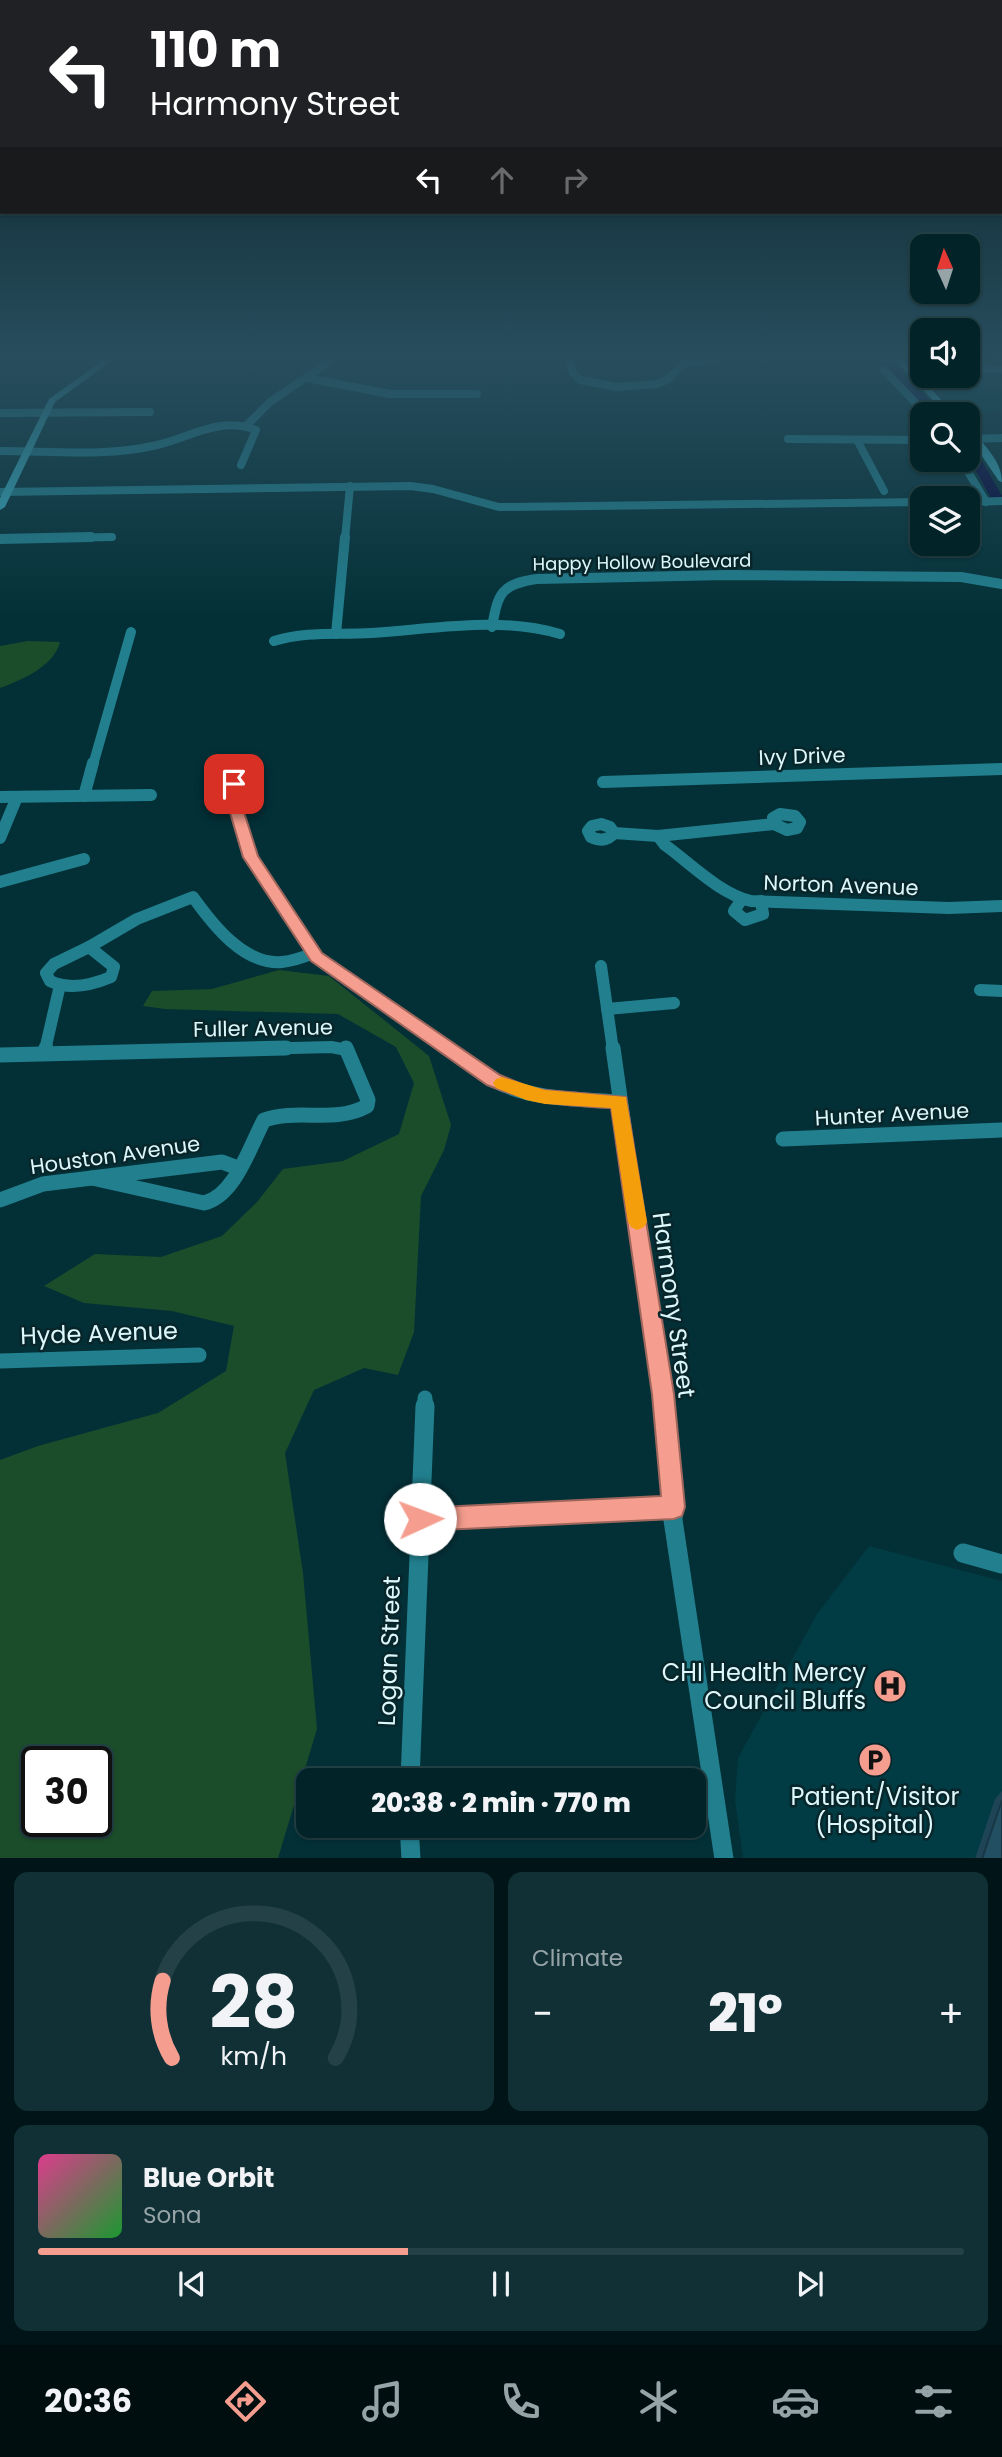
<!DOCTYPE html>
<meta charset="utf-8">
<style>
:root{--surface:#022429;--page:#103035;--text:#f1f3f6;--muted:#96a4a8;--line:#234146;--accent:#f59d8e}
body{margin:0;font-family:Poppins,sans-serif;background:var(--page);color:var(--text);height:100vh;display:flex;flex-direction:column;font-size:26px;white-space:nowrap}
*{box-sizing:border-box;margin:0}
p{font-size:23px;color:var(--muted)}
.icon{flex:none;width:38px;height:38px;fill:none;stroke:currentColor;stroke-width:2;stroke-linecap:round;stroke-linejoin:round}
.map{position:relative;height:1858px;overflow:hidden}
.details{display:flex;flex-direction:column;gap:14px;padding:14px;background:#011417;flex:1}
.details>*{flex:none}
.banner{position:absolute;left:0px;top:0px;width:1003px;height:214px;box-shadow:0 2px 5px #0004,0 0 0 2px var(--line);background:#202124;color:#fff;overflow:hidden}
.needle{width:46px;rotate:357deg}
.controls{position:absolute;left:910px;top:234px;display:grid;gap:14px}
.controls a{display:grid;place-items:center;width:70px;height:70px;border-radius:14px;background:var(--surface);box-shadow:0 2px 5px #0004,0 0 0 2px var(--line);font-size:35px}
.speed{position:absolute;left:21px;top:1746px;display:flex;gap:14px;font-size:35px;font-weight:700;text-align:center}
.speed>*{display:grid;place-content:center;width:91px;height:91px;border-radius:50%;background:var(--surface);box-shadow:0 2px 5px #0004,0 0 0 2px var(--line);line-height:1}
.speed .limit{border:4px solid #111;border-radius:10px;background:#fff;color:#111}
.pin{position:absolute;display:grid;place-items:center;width:60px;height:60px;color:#fff;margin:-30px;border-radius:14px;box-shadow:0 4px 10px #0006}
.me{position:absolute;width:77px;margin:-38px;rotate:88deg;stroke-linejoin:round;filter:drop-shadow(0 0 5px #0008)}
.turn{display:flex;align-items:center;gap:24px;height:147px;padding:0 35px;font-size:32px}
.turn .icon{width:91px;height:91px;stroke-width:2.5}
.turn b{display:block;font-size:49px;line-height:60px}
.lanes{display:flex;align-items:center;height:66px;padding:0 35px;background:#0003;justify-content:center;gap:35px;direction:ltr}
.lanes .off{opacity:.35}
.big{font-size:52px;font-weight:800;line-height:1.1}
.details .widget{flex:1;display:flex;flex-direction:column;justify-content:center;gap:10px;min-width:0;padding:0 24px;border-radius:14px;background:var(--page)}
.details .dial{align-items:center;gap:0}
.dial svg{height:182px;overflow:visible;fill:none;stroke:var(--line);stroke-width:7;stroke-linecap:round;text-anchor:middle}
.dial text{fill:var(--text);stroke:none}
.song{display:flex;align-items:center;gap:21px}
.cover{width:84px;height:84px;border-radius:10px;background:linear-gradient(135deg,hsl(330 70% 55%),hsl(130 70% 35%))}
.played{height:7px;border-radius:4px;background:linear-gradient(90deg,var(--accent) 40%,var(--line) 40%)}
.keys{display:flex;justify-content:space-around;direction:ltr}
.heat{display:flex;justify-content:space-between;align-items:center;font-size:38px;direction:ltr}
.details .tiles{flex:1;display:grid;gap:14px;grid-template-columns:1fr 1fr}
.widget:last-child{grid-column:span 2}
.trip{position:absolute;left:296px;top:1768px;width:410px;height:70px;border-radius:14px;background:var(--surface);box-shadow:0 2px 5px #0004,0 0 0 2px var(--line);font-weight:800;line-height:70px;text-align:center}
.dock{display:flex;height:112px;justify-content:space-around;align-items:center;background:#010e10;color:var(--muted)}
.dock .icon{width:49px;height:49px}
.dock .current{color:var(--accent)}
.dock b{font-size:32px;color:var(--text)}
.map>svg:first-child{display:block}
.built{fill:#013b43}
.green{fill:#1c4d2a;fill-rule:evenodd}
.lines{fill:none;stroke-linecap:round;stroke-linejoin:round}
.river{fill:#06043f;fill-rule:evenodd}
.street-far4{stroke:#217f8e;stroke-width:8}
.street-far3{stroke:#217f8e;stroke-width:10}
.street-far2{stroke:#217f8e;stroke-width:12}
.street-far1{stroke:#217f8e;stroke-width:15}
.street{stroke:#217f8e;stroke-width:19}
.secondary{fill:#36abbe;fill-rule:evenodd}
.wall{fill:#1e4455}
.building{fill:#234f63;stroke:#183745;stroke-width:2}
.route{fill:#f59d8e;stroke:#9f665c;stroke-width:2}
.slow{fill:#f59e0b}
.labels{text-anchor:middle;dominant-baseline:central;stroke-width:5;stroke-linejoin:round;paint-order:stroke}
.far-street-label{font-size:18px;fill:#ddf8fd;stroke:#08252a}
.street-label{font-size:21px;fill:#ddf8fd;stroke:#08252a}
.near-street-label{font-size:24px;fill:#ddf8fd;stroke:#08252a}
.near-poi-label{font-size:24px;fill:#ddf8fd;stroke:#08252a;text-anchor:end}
</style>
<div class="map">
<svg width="1002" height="1859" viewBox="0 0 1002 1859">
<rect width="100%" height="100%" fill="#033037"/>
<g class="built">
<polygon points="992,369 1002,381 1002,411 958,413 916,371 922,371 922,376 968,376 968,370"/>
<polygon points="869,1546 1002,1581 1002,1858 743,1858 735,1800 738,1758 817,1614"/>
</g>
<g class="green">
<path d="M28,641L60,642C54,666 22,680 0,688V646Z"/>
<path d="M279,970L329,976L429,1056L451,1125L444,1150L421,1196L414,1332L398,1375L364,1368L314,1390L285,1453L303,1573L317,1729L278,1858H0V1460L38,1446L158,1413L226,1371L234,1326L172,1311L84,1303L44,1286L95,1254L161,1257L222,1236L257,1202L283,1169L343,1161L399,1134L414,1083L396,1047L338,1014L165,1009L143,1006L152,991L212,989ZM96,1762V1822H37V1762Z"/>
</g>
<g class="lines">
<g class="river">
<polygon points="878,359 889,359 944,415 931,415"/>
<polygon points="968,443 974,447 1002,496 1001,501 997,502 991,498 968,457"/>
</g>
<g class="street-far4">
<polyline points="569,359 573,373 580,380 617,387 657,384 668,379 684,363 717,359"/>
<polyline points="904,364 922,362"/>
<polyline points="968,368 1002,369"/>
<polyline points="884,370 927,415"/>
<polyline points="307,378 390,394 477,394"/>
<polyline points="0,413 150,412"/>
<polyline points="246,426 270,402 333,359"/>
<polyline points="788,439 922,440"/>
<polyline points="968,439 1002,438"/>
<polyline points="857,440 884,491"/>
<path d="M0,451C52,451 107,457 157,445C191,437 220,416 256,430L241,465"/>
<polyline points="961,460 986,502"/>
<polyline points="0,492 410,486 433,489 499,507 922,502"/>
<polyline points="968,502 1002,501"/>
<polyline points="0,539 112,537"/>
<polyline points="345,539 350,486"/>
</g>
<g class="street-far3">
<polyline points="0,539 91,537"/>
<path d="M492,627C498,593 501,584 537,579L727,575L961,577L1002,584"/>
<polyline points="336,634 345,537"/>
<path d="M274,641C306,631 338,635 371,633C434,629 498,616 560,634"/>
<polyline points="93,765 131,632"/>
</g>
<g class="street-far2">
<polyline points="236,766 234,801 246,848 317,957 450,1050"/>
<polyline points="603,782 1002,769"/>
<polyline points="84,796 93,763"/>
<polyline points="0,797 151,795"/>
<polygon points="780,814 795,816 800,822 797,828 787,830 774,824 773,818"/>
<path d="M601,824L610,827L614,833C608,841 600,841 591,837L588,831L592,826Z"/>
<polyline points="614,833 658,836 774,824"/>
<path d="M658,836L665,845C690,863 720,894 751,901L949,908L1002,906"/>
<polyline points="0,838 17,797"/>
<polyline points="0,882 84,859"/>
<polyline points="742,899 734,911 745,920 763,914 761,901"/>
<path d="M89,947L114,967L111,977C92,985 69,990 50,981L46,973L54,964Z"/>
<path d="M89,947L137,919L193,897C213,925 244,965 282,962C293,961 304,957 314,953"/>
<polyline points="601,966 613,1050"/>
<polyline points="980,990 1002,991"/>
<polyline points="607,1009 674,1003"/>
<polyline points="45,1050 60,985"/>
<polyline points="214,1050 331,1047 347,1050"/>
</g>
<g class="street-far1">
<path d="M447,1048C462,1058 476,1070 492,1079C528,1100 578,1099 619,1102"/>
<polyline points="613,1048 664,1408"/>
<polyline points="45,1052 46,1048"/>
<polyline points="0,1055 286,1048"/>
<polyline points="783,1139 1002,1130"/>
<path d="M92,1178L204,1203C235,1196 250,1146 264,1120C298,1108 335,1124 367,1106L368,1100L346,1048"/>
<polyline points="0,1200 43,1184 222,1162 238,1168"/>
<polyline points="0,1361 199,1355"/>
<polyline points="425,1408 425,1398"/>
</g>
<g class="street">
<polyline points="664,1406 674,1500 673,1520 724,1859"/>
<polyline points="420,1519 674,1507"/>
<polyline points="963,1553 1002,1564"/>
<polyline points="410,1780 425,1406"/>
<polyline points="409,1825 411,1859"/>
</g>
<g class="secondary">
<polygon points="105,359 114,359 55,402 5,507 0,510 0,498 49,399"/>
<polygon points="894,359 902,359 956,415 947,415"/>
<path d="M968,429H971C984,445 1002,461 1002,482L999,481C992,470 968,438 968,429Z"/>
</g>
</g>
<polygon class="wall" points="1002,1791 1002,1859 975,1859 995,1799"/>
<polygon class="building" points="1002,1800 1002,1859 982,1859"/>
<linearGradient id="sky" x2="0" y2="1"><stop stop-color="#021a1e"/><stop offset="0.58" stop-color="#284e5e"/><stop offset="1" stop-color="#284e5e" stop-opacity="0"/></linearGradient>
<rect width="1002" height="619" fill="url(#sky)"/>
<path class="route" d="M234,780L241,784L243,809L258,856L322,953L500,1075L529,1087L545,1090L626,1097L674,1394L685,1507L682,1516L674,1519L420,1531L412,1528L409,1519L412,1511L420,1508L661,1496L652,1394L611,1108C561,1105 534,1104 487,1085L311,961L243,857L229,809L227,784Z"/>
<polygon class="slow" points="502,1077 545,1090 626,1097 647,1222 644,1227 637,1230 631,1227 628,1222 611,1108 545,1104 526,1100 496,1088 493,1083 496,1079"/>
<defs>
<symbol id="hospital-disc" viewBox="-11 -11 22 22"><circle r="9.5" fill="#f59d8e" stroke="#08252a"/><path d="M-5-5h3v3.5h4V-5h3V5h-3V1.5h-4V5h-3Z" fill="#111"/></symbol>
<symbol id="parking-disc" viewBox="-11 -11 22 22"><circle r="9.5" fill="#f59d8e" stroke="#08252a"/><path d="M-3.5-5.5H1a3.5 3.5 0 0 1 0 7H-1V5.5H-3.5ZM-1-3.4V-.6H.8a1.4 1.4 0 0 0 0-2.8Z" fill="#111"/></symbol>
</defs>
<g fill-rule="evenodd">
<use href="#hospital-disc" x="871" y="1667" width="38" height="38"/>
<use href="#parking-disc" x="856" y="1741" width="38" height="38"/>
</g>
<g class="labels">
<g class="far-street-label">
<text transform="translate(642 562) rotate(-1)">Happy Hollow Boulevard</text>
</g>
<g class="street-label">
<text transform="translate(802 756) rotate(-2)">Ivy Drive</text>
<text transform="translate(841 885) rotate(2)">Norton Avenue</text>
<text transform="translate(263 1028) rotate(-1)">Fuller Avenue</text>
<text transform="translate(892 1114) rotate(-3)">Hunter Avenue</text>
<text transform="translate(115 1155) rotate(-8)">Houston Avenue</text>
</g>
<g class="near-street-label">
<text transform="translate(674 1305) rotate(82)">Harmony Street</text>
<text transform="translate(99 1333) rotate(-2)">Hyde Avenue</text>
<text transform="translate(389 1651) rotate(-88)">Logan Street</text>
</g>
<g class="near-poi-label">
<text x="866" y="1672">CHI Health Mercy<tspan x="866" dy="28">Council Bluffs</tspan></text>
<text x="875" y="1796" text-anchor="middle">Patient/Visitor<tspan x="875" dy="28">(Hospital)</tspan></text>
</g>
</g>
</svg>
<div class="controls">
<a><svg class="needle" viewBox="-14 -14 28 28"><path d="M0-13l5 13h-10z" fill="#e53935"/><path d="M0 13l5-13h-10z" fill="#96a4a8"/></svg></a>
<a><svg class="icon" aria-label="sound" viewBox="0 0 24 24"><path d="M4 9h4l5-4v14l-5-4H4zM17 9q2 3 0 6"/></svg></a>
<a><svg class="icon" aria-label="search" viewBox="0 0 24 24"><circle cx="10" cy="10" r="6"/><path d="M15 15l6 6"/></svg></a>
<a><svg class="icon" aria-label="layers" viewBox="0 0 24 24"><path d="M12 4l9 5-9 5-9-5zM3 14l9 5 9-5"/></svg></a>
</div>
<div class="speed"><div class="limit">30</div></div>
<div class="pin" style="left:234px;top:784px;background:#d93025"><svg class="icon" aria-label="arrive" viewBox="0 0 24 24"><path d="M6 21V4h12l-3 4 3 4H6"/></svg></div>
<svg class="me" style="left:420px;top:1519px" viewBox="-20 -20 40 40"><circle r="19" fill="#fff"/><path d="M0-13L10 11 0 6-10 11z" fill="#f59d8e"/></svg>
<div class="trip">20:38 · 2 min · 770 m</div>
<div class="banner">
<div class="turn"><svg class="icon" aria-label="left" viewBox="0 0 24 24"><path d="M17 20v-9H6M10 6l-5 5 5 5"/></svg><div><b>110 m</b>Harmony Street</div></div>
<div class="lanes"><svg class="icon" aria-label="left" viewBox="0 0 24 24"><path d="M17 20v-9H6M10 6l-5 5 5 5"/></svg><svg class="icon off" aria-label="ahead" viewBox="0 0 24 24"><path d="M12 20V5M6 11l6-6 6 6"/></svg><svg class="icon off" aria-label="right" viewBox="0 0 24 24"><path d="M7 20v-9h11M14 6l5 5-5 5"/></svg></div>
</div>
</div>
<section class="details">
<div class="tiles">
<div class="widget dial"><svg viewBox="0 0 100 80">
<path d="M14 69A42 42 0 1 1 86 69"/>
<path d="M14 69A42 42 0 0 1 10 35" stroke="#f59d8e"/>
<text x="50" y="56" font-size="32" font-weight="700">28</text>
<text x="50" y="72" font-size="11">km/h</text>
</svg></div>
<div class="widget"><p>Climate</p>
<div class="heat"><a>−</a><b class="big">21°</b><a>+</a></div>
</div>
<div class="widget">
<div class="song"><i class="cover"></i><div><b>Blue Orbit</b><p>Sona</p></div></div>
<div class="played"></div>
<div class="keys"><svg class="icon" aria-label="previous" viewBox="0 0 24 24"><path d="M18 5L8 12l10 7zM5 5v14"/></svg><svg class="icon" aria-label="pause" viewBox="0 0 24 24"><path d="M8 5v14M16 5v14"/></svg><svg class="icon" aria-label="next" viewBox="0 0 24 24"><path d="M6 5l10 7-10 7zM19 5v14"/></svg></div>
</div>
</div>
</section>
<nav class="dock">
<b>20:36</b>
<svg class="icon current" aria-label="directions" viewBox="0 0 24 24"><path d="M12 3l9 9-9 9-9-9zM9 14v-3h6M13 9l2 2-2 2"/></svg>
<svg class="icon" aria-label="music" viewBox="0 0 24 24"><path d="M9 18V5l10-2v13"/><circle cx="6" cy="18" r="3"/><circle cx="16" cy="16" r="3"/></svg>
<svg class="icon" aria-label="phone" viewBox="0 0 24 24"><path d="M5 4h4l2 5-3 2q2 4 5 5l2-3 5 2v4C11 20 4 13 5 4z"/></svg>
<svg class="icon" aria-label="climate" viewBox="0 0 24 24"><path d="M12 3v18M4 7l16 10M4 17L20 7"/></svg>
<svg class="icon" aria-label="car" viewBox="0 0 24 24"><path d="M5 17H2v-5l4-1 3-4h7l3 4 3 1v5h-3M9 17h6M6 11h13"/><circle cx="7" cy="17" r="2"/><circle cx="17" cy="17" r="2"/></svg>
<svg class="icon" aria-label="filters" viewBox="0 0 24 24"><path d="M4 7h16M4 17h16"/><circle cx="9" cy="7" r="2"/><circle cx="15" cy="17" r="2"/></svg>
</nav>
